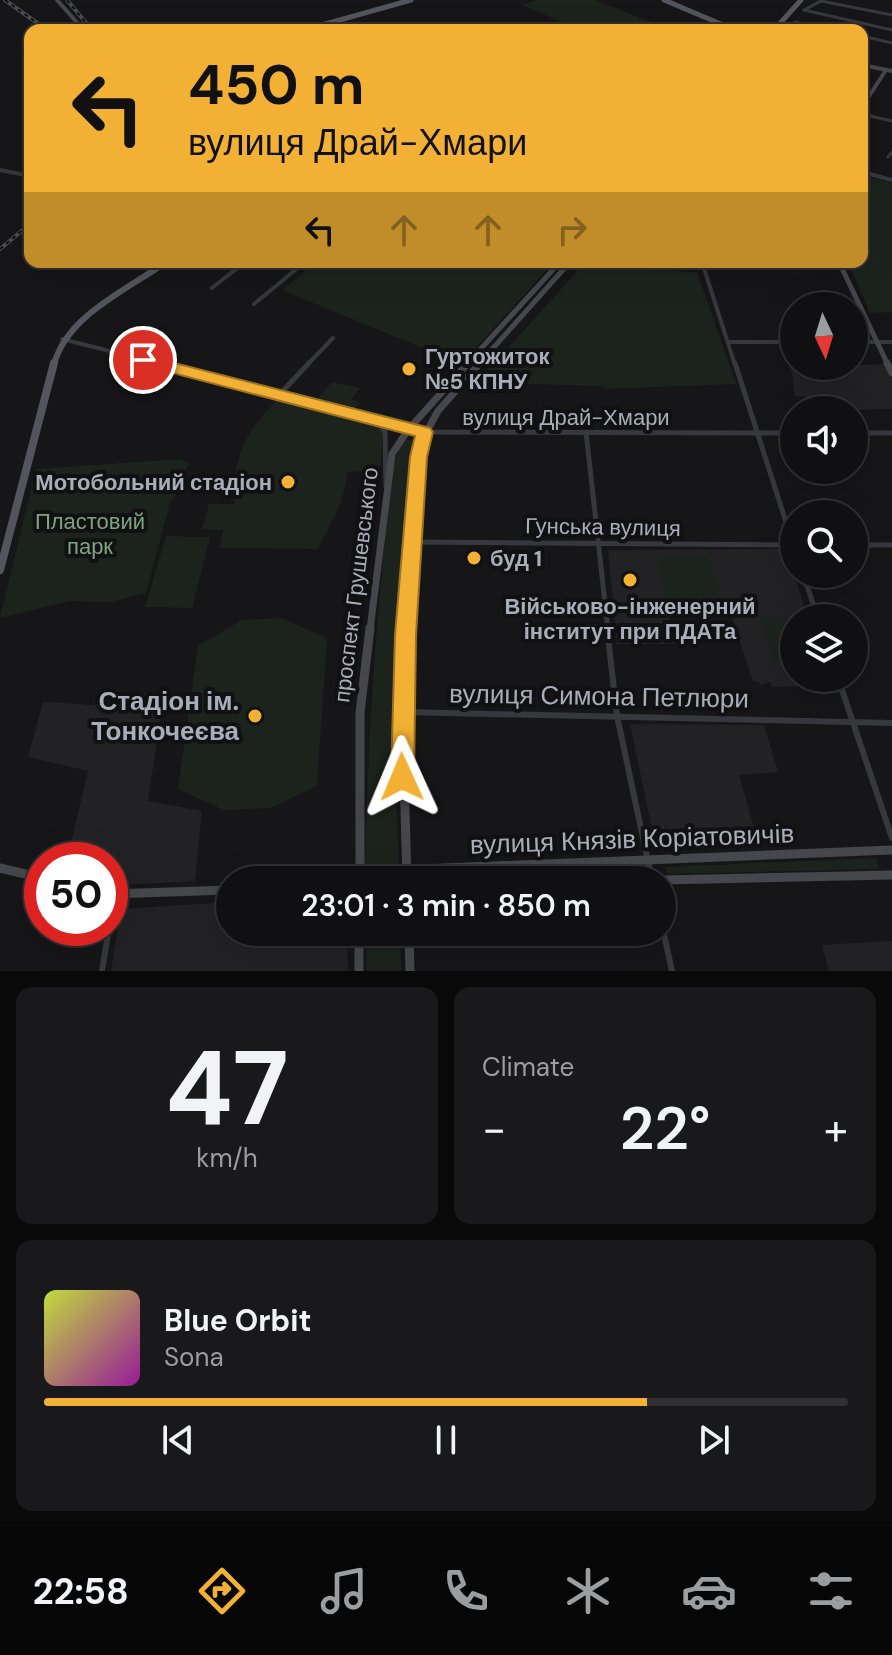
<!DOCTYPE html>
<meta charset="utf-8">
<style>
:root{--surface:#101012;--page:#19191b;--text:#f1f3f6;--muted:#9c9d9f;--line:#303032;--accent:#f2b134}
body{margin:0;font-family:"DM Sans",sans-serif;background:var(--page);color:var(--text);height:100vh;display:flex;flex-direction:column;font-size:30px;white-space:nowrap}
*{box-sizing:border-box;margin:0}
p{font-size:26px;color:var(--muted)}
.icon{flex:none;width:44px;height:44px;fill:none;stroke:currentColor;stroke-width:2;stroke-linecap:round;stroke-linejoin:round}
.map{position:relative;height:971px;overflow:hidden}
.sheet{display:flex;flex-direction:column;gap:16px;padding:16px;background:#09090a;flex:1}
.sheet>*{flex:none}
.hud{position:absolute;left:24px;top:24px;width:844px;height:244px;border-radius:16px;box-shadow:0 8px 32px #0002,0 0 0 2px var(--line);background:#f2b134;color:#111;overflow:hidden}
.needle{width:52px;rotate:176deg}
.tools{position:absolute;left:780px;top:292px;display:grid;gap:16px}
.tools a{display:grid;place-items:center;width:88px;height:88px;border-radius:50%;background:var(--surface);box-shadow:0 8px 32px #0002,0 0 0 2px var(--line);font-size:40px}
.speed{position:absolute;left:24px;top:842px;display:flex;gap:16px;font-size:40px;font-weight:700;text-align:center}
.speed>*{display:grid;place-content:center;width:104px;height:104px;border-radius:50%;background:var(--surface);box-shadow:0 8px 32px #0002,0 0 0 2px var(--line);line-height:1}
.speed .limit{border:12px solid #d22;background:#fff;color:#111}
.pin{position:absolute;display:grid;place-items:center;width:68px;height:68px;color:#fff;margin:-34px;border:4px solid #fff;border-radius:50%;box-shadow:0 2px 8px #0007}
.me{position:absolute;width:88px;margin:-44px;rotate:359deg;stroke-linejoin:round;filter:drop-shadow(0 0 6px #0008)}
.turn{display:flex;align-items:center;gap:28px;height:168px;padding:0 32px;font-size:36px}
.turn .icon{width:104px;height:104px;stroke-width:2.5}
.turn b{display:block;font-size:56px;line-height:68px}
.lanes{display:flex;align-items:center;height:76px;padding:0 32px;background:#0003;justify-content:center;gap:40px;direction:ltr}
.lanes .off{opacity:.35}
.big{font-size:60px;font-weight:600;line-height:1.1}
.sheet .widget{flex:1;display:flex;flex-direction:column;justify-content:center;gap:12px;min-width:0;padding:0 28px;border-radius:16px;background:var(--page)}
.sheet .dial{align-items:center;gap:0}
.dial b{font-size:104px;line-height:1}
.song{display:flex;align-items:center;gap:24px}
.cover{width:96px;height:96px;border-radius:12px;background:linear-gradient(135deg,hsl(70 70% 55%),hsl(300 70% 35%))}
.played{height:8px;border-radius:4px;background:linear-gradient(90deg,var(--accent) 75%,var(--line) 75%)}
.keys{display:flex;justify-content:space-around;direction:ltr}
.heat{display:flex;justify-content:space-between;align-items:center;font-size:44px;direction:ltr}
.sheet .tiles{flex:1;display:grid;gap:16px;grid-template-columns:1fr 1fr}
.widget:last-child{grid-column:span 2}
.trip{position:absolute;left:216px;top:866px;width:460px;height:80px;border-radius:40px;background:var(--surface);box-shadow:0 8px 32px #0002,0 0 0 2px var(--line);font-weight:600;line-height:80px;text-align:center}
.dock{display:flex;height:128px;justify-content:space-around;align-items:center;background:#060607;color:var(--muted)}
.dock .icon{width:56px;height:56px}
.dock .on{color:var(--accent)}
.dock b{font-size:36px;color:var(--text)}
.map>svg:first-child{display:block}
.built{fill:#222225}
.green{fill:#1c231d}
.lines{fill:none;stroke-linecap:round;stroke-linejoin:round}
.street-far3{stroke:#37383d;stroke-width:3}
.street-far2{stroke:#37383d;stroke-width:4}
.street-far1{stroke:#37383d;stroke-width:5}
.street{stroke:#37383d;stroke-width:6}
.secondary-far3{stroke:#45474d;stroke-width:4}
.secondary-far2{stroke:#45474d;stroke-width:5}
.secondary-far1{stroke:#45474d;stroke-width:7}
.secondary{stroke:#45474d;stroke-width:9}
.primary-far2{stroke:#53555c;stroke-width:5}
.primary-far1{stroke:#53555c;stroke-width:6}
.primary{stroke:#53555c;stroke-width:8}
.rail-casing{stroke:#4a4c52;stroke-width:4}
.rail{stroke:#111113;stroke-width:2;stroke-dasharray:4;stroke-linecap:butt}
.route{fill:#f2b134;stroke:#9d7322;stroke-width:2}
.poi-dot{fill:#f2b134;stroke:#111113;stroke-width:3}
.labels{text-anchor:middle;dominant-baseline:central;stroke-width:8;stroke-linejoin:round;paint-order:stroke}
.poi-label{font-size:22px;font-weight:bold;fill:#a8adb8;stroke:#111113;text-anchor:start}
.street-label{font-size:22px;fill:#a8adb8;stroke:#111113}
.park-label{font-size:22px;fill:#7fa381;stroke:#111113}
.near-street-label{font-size:26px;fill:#a8adb8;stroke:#111113}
.near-poi-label{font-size:26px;font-weight:bold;fill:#a8adb8;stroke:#111113;text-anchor:end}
</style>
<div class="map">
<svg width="892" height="971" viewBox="0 0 892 971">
<rect width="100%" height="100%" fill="#161618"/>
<g class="built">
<polygon points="885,364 892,378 892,409 843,410 831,399 795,396 791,368"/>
<polygon points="786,549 808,618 794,618 794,678 827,678 830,685 772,687 770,682 760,686 759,682 753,681 732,618 727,618 722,602 667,603 675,644 617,644 608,550"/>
<polygon points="115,693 164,693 148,801 202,811 195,881 120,885 110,882 110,860 67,860 88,771 28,757 43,702 111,706"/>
<polygon points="630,724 764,725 778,772 739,775 758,842 656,848"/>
<polygon points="230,902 230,932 347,932 348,971 111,971 121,909"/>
<polygon points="892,941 892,971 829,971 822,945"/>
</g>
<g class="green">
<polygon points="537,0 595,0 672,30 581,30 522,5"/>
<polygon points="862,176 892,183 892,312 870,313 848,262 862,262"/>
<polygon points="316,262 554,262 461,364 282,290"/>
<polygon points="589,267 697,272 736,384 605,389 604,386 502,383 482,377 580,268"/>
<polygon points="332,382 361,388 351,399 360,403 354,409 318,398"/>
<path d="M279,398L378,425L383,432L380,470L348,472L341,503L318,549L219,548L223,530L202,529L209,504H235C233,455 245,432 279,398Z"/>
<path d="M405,440H413L392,708L399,866L383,877L372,875L365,867C367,764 373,662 383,559C386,522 383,471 405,440Z"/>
<polygon points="181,459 188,464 178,492 170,502 146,593 110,602 70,601 0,618 36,469"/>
<polygon points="166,536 210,537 192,608 145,607"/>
<polygon points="657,555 708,555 723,602 666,603"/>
<polygon points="804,617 794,618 794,661 773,661 760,618"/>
<polygon points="281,618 327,638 317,786 270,808 224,810 178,789 198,646 242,620"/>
<polygon points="876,858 879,869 667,874 665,867"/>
<polygon points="636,867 637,875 431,880 431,875"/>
<polygon points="366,932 400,932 401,971 366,971"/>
</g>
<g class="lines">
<g class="street-far3">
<polyline points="804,10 821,1 892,15"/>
<polyline points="804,10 892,30"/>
<polyline points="795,22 833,30"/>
<polyline points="862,36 892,43"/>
<polyline points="862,114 892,121"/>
<polyline points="888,157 892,152"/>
</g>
<g class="street-far2">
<polyline points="0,170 30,176"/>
<polyline points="862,172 892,180"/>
<polyline points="702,262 735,365"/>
<polyline points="212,288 245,262"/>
<polyline points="254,304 305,262"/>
<polyline points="62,339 165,365"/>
<polyline points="728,342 794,342"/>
<polyline points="854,342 892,342"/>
<polyline points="307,365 333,338"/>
</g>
<g class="street-far1">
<polyline points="157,363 424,432 794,433"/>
<polyline points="735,363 794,547"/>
<polyline points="279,395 309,363"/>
<polyline points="378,422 385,432 386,486"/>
<polyline points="586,432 608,630"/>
<polyline points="854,433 892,433"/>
<polyline points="412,542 794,545"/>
<polyline points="854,545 892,545"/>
<polyline points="803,574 818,618"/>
</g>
<g class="street">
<polyline points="607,628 617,716 652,880"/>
<polyline points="838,678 892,838"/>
<polyline points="403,712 892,723"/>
<polyline points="110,922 114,895"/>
<polyline points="662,925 672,971"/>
<polyline points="102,971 109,928"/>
</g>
<g class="secondary-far3">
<polyline points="57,0 81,27 96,30"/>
<polyline points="862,65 892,71"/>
<polyline points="862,107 886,70"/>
</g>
<g class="secondary-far2">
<polyline points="839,262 888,365"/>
<polyline points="466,365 560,262"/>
<polyline points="478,365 570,262"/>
</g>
<g class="secondary-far1">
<polyline points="887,363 892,373"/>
<polyline points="370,630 392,454 408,430 468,363"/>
<polyline points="407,630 421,442 438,411 480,363"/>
</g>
<g class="secondary">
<polyline points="0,868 42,878"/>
<polyline points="360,880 360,713 370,628"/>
<polyline points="374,880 420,869 892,850"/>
<polyline points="407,880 402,706 408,628"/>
<polyline points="662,880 892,875"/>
<polyline points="110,894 230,890"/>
<polyline points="359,932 359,971"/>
<polyline points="409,932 410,971"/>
</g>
<g class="primary-far2">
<polyline points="664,0 735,30"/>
<polyline points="304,30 411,0"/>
<polyline points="774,30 801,0"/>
</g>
<path class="primary-far1" d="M54,365C66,316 127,290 166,262"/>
<polyline class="primary" points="0,570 54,363"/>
<defs>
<g id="rail">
<polyline points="5,0 47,30"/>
<polyline points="67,0 92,30"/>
<polyline points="0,249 30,224"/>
</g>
</defs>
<use href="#rail" class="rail-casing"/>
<use href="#rail" class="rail"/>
</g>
<polygon class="route" points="143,355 430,428 433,432 427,457 416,635 414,777 410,785 402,788 394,785 391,777 395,635 410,457 415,436 138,364 138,357"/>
<g class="poi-dot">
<circle cx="409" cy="369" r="8"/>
<circle cx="288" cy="482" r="8"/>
<circle cx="474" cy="558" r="8"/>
<circle cx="630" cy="580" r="8"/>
<circle cx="255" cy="716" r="8"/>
</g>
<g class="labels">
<g class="poi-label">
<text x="425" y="356">Гуртожиток<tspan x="425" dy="25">№5 КПНУ</tspan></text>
<text x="272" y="482" text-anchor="end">Мотобольний стадіон</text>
<text x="490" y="558">буд 1</text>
<text x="630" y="606" text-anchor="middle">Військово-інженерний<tspan x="630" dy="25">інститут при ПДАТа</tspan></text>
</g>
<g class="street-label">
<text x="566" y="417">вулиця Драй-Хмари</text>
<text transform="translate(603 527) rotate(1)">Гунська вулиця</text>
<text transform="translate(356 585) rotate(-83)">проспект Грушевського</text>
</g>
<g class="park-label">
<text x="90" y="521">Пластовий<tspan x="90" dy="25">парк</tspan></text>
</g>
<g class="near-street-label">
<text transform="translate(599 696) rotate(1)">вулиця Симона Петлюри</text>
<text transform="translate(632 839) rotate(-2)">вулиця Князів Коріатовичів</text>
</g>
<g class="near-poi-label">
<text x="239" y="701">Стадіон ім.<tspan x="239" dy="30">Тонкочеєва</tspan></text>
</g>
</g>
</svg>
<div class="tools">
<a><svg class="needle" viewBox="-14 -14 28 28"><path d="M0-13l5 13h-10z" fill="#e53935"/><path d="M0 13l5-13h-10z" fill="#9c9d9f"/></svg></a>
<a><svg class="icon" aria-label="sound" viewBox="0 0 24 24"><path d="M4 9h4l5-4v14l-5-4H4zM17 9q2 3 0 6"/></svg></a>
<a><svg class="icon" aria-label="search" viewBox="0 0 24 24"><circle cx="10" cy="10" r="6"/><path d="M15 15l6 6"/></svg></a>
<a><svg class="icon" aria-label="layers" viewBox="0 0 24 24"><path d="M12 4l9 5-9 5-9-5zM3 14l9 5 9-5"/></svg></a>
</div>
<div class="speed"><div class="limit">50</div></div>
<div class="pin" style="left:143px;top:360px;background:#d93025"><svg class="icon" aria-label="arrive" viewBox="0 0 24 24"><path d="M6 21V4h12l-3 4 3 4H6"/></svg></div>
<svg class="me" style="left:402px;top:777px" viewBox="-20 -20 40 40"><path d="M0-17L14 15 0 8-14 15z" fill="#f2b134" stroke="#fff" stroke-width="4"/></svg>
<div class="trip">23:01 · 3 min · 850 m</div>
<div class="hud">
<div class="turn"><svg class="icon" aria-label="left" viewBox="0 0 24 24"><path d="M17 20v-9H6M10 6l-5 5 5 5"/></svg><div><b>450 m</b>вулиця Драй-Хмари</div></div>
<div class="lanes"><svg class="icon" aria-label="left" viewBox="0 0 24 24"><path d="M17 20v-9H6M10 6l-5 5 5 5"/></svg><svg class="icon off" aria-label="ahead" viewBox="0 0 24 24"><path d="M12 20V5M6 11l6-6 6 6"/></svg><svg class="icon off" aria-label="ahead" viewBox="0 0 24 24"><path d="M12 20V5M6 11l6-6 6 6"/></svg><svg class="icon off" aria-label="right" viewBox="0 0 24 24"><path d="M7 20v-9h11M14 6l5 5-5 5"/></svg></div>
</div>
</div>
<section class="sheet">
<div class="tiles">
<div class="widget dial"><b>47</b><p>km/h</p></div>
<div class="widget"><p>Climate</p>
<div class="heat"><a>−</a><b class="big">22°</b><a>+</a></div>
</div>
<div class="widget">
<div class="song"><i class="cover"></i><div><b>Blue Orbit</b><p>Sona</p></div></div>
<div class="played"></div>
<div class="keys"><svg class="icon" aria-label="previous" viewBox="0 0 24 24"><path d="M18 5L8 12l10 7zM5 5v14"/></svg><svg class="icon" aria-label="pause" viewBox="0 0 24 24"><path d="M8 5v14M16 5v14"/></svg><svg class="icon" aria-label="next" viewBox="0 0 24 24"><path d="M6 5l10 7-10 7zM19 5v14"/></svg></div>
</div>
</div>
</section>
<nav class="dock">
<b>22:58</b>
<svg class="icon on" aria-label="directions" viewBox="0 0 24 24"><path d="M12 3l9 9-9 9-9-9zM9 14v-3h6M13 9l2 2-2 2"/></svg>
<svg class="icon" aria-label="music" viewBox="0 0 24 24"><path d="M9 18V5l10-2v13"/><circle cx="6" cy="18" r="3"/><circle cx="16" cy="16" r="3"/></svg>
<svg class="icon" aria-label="phone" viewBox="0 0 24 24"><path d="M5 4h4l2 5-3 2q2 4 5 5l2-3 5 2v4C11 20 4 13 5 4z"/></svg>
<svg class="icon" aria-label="climate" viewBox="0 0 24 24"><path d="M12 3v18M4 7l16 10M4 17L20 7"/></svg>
<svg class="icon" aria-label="car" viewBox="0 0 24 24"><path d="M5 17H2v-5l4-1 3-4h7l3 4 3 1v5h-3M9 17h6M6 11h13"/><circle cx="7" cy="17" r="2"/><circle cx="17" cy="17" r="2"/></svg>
<svg class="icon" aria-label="filters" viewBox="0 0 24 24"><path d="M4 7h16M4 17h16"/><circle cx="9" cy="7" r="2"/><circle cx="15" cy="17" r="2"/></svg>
</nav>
